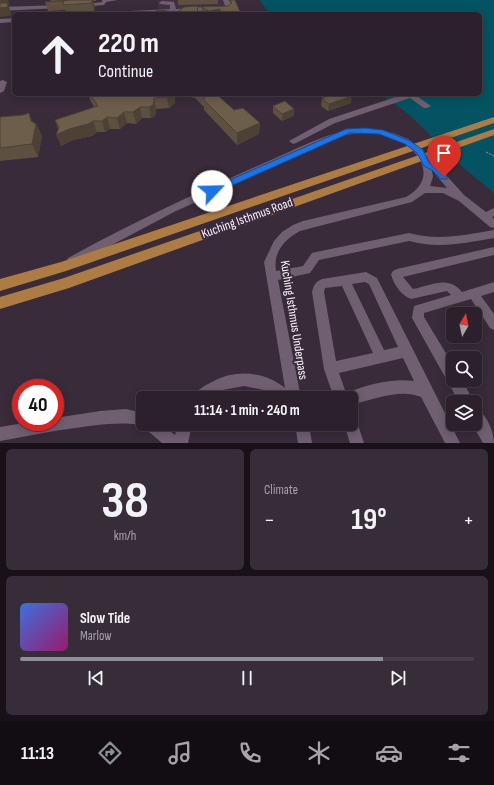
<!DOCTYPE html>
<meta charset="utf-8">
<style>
:root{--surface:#2b202c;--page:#372d38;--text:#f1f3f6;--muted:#a6a3a9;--line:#473e48;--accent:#8c9099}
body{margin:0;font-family:"Sofia Sans Condensed",sans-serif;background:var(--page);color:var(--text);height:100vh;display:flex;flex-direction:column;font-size:15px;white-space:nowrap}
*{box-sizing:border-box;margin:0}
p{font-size:13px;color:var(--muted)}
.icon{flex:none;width:22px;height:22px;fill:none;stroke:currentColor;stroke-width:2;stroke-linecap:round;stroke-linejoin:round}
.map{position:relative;height:443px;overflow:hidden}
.side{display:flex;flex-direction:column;gap:6px;padding:6px;background:#181218;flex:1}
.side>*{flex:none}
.banner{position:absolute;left:12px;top:12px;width:470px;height:84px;border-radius:6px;box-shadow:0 2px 10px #0003,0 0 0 1px var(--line);background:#2b202c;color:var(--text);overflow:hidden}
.needle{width:26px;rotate:9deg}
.controls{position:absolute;left:446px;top:307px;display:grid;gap:8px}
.controls a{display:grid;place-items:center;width:36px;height:36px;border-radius:6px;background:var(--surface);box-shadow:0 2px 10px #0003,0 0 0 1px var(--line);font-size:20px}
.speed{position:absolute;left:12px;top:379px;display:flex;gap:8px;font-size:20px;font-weight:700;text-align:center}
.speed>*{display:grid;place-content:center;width:52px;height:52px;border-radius:50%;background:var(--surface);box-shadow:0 2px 10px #0003,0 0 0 1px var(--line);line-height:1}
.speed .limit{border:6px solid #d22;background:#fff;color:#111}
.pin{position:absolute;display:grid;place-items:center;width:34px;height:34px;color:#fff;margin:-41px -17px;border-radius:50% 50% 50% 0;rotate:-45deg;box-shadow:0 0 4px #0007}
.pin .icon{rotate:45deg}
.me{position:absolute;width:44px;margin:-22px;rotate:66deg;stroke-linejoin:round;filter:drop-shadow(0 0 3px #0008)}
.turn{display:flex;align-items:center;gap:14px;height:84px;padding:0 20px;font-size:18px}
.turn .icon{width:52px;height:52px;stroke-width:2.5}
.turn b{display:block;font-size:28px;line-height:34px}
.big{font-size:30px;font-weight:700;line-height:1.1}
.side .tile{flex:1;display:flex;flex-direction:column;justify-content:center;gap:6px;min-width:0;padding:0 14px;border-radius:6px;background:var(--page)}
.side .dial{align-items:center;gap:0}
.dial b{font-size:52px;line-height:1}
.song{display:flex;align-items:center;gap:12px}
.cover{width:48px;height:48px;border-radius:6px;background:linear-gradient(135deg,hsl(220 70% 55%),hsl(320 70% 35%))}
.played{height:4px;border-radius:2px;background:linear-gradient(90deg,var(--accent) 80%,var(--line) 80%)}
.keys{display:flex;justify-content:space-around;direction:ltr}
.heat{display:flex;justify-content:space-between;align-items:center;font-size:22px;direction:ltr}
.side .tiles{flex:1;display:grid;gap:6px;grid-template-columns:1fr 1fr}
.tile:last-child{grid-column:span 2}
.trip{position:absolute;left:136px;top:391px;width:222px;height:40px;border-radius:6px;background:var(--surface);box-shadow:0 2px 10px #0003,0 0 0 1px var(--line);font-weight:700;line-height:40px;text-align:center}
.dock{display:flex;height:64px;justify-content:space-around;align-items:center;background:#110d12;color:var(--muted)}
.dock .icon{width:28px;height:28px}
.dock .active{color:var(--accent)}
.dock b{font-size:18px;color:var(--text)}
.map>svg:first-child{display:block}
.built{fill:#443045}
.water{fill:#035362}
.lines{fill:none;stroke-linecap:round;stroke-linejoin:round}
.path{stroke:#958996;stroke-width:1;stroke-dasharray:2.5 1;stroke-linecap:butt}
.minor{fill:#6f5f70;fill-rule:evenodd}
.major{fill:#ad7c42;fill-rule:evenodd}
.wall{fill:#5e5040}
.shaded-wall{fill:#4c4134}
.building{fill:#6d5d4b;stroke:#4c4134}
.route{fill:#1a73e8;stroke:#114b97}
.labels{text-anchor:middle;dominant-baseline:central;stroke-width:4;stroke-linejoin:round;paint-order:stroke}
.street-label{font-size:13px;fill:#fbf1fb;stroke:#392b3a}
</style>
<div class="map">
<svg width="494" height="443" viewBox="0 0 494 443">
<rect width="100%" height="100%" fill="#392b3a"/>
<polygon class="built" points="158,0 228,0 231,6 158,10"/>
<path class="water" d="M260,0H494V193C481,182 468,172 456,161C429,136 413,112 378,94H480V14H269Z"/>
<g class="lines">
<polyline class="path" points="486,152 494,156"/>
<g class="minor">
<polygon points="102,0 118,0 106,2 104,5 82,7 79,5 102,2"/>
<polygon points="223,0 229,0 234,14 228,14"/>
<polygon points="162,1 174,2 176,9 215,6 218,8 215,10 139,14 107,14 110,12 170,9 170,5 160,4 159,3"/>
<polygon points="62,5 62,7 60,8 0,11 0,7"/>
<polygon points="14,18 14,22 0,23 0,19"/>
<polygon points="14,34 14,39 11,38 11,36"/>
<polygon points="3,80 7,82 4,91 0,93 0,81"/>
<polygon points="405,94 414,94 431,106 427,108 424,108 410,98 335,123 296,143 293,144 289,141 329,119"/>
<path d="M365,128L393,133L408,139L419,147L429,162L438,166L464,195L486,212L494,208V216L492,217L494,219V228L490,227L459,201L443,193H425L412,202L300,231C284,240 273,252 276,271L303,266L312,253L316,252L409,233C438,241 465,235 494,230V238C465,243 438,249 409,241L319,260L310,273L278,280L301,398H276L264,390L244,386L223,390L211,398H193C196,390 204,386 212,382C235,369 264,371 285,388L264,262L274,241L282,232L293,225L303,221L406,197C440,178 419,147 391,137C375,131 357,132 342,136L174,212L76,264L72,265L68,264L67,261L68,258C134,222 202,190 271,160C301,147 331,130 365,128ZM432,170L447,188L430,186L433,177Z"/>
<path d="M494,247V255L403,277L413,289C432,285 448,275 462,292L494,282V292L481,296L494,314V330L490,328L471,299L424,313V317L453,365V380H462L474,402H459L412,318L414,306L451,295L447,291L411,299C402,296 393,284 391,274L393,271L397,269Z"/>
<path d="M366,272L377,278L460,443H445L421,397C401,389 378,398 358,403L356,408L351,410V398H334L324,369L312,292C314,285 315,282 322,279ZM365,282L369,284L398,347L384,350L352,284ZM342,286L373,353L336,361L324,292L325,288ZM403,358L414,381C394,378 368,384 349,392L347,396L339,373Z"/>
<path d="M475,408C486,412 494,432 494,443H483L472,424H475Z"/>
<path d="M126,409L143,413V424H161L175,435L178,424H192L188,443H162C156,438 149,432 143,427C127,415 24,437 0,441V427L30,422H55V418L100,411Z"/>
<polygon points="351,417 356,419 364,443 350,443 344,424 351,424"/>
<polygon points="295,424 309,424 312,443 298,443"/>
</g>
<g class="major">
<polygon points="494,117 494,123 66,271 0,291 0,279 61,262"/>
<polygon points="494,129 494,135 69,288 0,309 0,297 64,278"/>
</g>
</g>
<g class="wall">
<polygon points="50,0 96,0 96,1 93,1 95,7 94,12 66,13 65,10 48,11 45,2 51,2"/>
<polygon points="178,0 218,0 218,4 178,5"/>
<polygon points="230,0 241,14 207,14 202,12 201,7 228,6 230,4"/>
<polygon points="88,94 174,94 175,101 175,103 169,108 156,109 155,116 151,118 142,118 136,124 127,123 120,129 110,129 105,132 97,132 92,136 73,140 61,146 58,129 55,120 94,107 91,102"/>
<polygon points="188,94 216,94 234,110 260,123 259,134 237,145 204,110 204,107 195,98 190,97"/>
<polygon points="321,94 349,94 351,103 328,111 321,106 322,99"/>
<polygon points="273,106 294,109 294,116 282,121 273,113"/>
<polygon points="0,117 33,122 36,124 42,136 38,157 0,161"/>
</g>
<g class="shaded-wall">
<polygon points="0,0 8,0 10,5 8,5 11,12 11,16 0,17"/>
<polygon points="92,0 93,0 95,7 94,12 92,3"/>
<polygon points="220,9 221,14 209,14 209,11"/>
<polygon points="171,94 174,94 175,103 169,108 167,97"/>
<polygon points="352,96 351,103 328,111 329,104"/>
<polygon points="154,98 156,109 155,116 151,118 149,107"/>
<polygon points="140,107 142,118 136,124 133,112"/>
<polygon points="294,109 294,116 282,121 282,114"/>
<polygon points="124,112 127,123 120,129 117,118"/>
<polygon points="29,113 34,125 36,124 42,136 38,157 32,144"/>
<polygon points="107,117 110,129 105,132 102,121"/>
<polygon points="93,121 97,132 92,136 73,140 61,146 56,135 69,129"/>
<polygon points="260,123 259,134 237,145 237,133"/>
</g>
<g class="building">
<polygon points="72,0 92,0 92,3 63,5 64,1 45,2"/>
<polygon points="230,0 235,0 241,14 222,14 220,9 209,11 201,7 228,6 232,3"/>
<polygon points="0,3 7,3 8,7 0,8"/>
<polygon points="198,6 197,13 194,14 175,14 184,7"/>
<polygon points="160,10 174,12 170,14 145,14"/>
<polygon points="125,12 140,14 120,14"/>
<polygon points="90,94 171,94 167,97 154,98 153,105 149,107 140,107 133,112 124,112 117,118 107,117 102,121 93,121 88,124 69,129 56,135 59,127 55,120 98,106"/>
<polygon points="201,94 216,94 234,110 243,108 260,123 237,133 203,99 205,98"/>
<polygon points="324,94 349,94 352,96 329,104 322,99 325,98"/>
<polygon points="285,101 294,109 282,114 273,106"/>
<polygon points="29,113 31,121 36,124 32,144 0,148 0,117 23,115"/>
</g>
<polygon class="route" points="365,128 383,130 410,141 423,150 430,163 438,167 447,175 447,179 441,179 432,170 424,166 417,153 405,144 379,134 350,133 215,193 209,193 208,191 209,189 346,129"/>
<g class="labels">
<g class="street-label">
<text transform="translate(247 218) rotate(-20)">Kuching Isthmus Road</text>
<text transform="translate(294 320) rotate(81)">Kuching Isthmus Underpass</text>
</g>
</g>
</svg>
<div class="controls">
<a><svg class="needle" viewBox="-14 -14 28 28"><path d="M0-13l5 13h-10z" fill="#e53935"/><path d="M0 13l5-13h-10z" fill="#a6a3a9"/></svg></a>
<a><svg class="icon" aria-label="search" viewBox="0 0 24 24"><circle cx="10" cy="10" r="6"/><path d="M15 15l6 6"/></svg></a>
<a><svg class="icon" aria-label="layers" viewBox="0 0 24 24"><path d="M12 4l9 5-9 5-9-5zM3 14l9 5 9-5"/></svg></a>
</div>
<div class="speed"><div class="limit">40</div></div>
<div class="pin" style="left:444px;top:177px;background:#d93025"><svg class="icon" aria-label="arrive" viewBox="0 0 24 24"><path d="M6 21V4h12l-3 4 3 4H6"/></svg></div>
<svg class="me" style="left:212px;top:191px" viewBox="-20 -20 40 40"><circle r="19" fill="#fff"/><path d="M0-13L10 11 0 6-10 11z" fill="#1a73e8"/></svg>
<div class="trip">11:14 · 1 min · 240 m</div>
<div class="banner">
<div class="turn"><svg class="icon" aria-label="ahead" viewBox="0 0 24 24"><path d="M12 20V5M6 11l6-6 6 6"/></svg><div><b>220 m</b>Continue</div></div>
</div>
</div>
<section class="side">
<div class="tiles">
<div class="tile dial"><b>38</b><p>km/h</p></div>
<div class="tile"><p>Climate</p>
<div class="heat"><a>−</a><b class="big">19°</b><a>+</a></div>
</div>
<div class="tile">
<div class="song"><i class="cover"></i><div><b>Slow Tide</b><p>Marlow</p></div></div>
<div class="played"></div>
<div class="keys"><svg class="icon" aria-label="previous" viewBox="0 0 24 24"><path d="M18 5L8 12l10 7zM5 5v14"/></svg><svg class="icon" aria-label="pause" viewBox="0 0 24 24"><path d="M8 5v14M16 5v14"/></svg><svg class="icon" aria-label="next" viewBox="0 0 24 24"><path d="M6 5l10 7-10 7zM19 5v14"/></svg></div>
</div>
</div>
</section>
<nav class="dock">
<b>11:13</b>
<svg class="icon active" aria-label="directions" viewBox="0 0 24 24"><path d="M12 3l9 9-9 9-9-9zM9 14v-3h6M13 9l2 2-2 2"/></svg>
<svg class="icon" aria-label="music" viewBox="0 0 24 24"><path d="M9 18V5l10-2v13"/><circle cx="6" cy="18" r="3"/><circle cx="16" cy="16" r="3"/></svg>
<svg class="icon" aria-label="phone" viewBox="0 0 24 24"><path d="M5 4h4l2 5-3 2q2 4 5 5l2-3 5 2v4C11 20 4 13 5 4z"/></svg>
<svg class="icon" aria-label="climate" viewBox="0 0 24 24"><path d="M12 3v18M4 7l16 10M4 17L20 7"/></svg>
<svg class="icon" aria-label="car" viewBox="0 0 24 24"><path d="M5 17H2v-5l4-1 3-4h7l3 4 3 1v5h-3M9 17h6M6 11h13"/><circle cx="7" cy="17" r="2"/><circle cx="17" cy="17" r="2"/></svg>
<svg class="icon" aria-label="filters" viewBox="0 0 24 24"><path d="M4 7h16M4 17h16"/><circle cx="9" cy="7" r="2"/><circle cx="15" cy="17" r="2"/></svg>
</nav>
